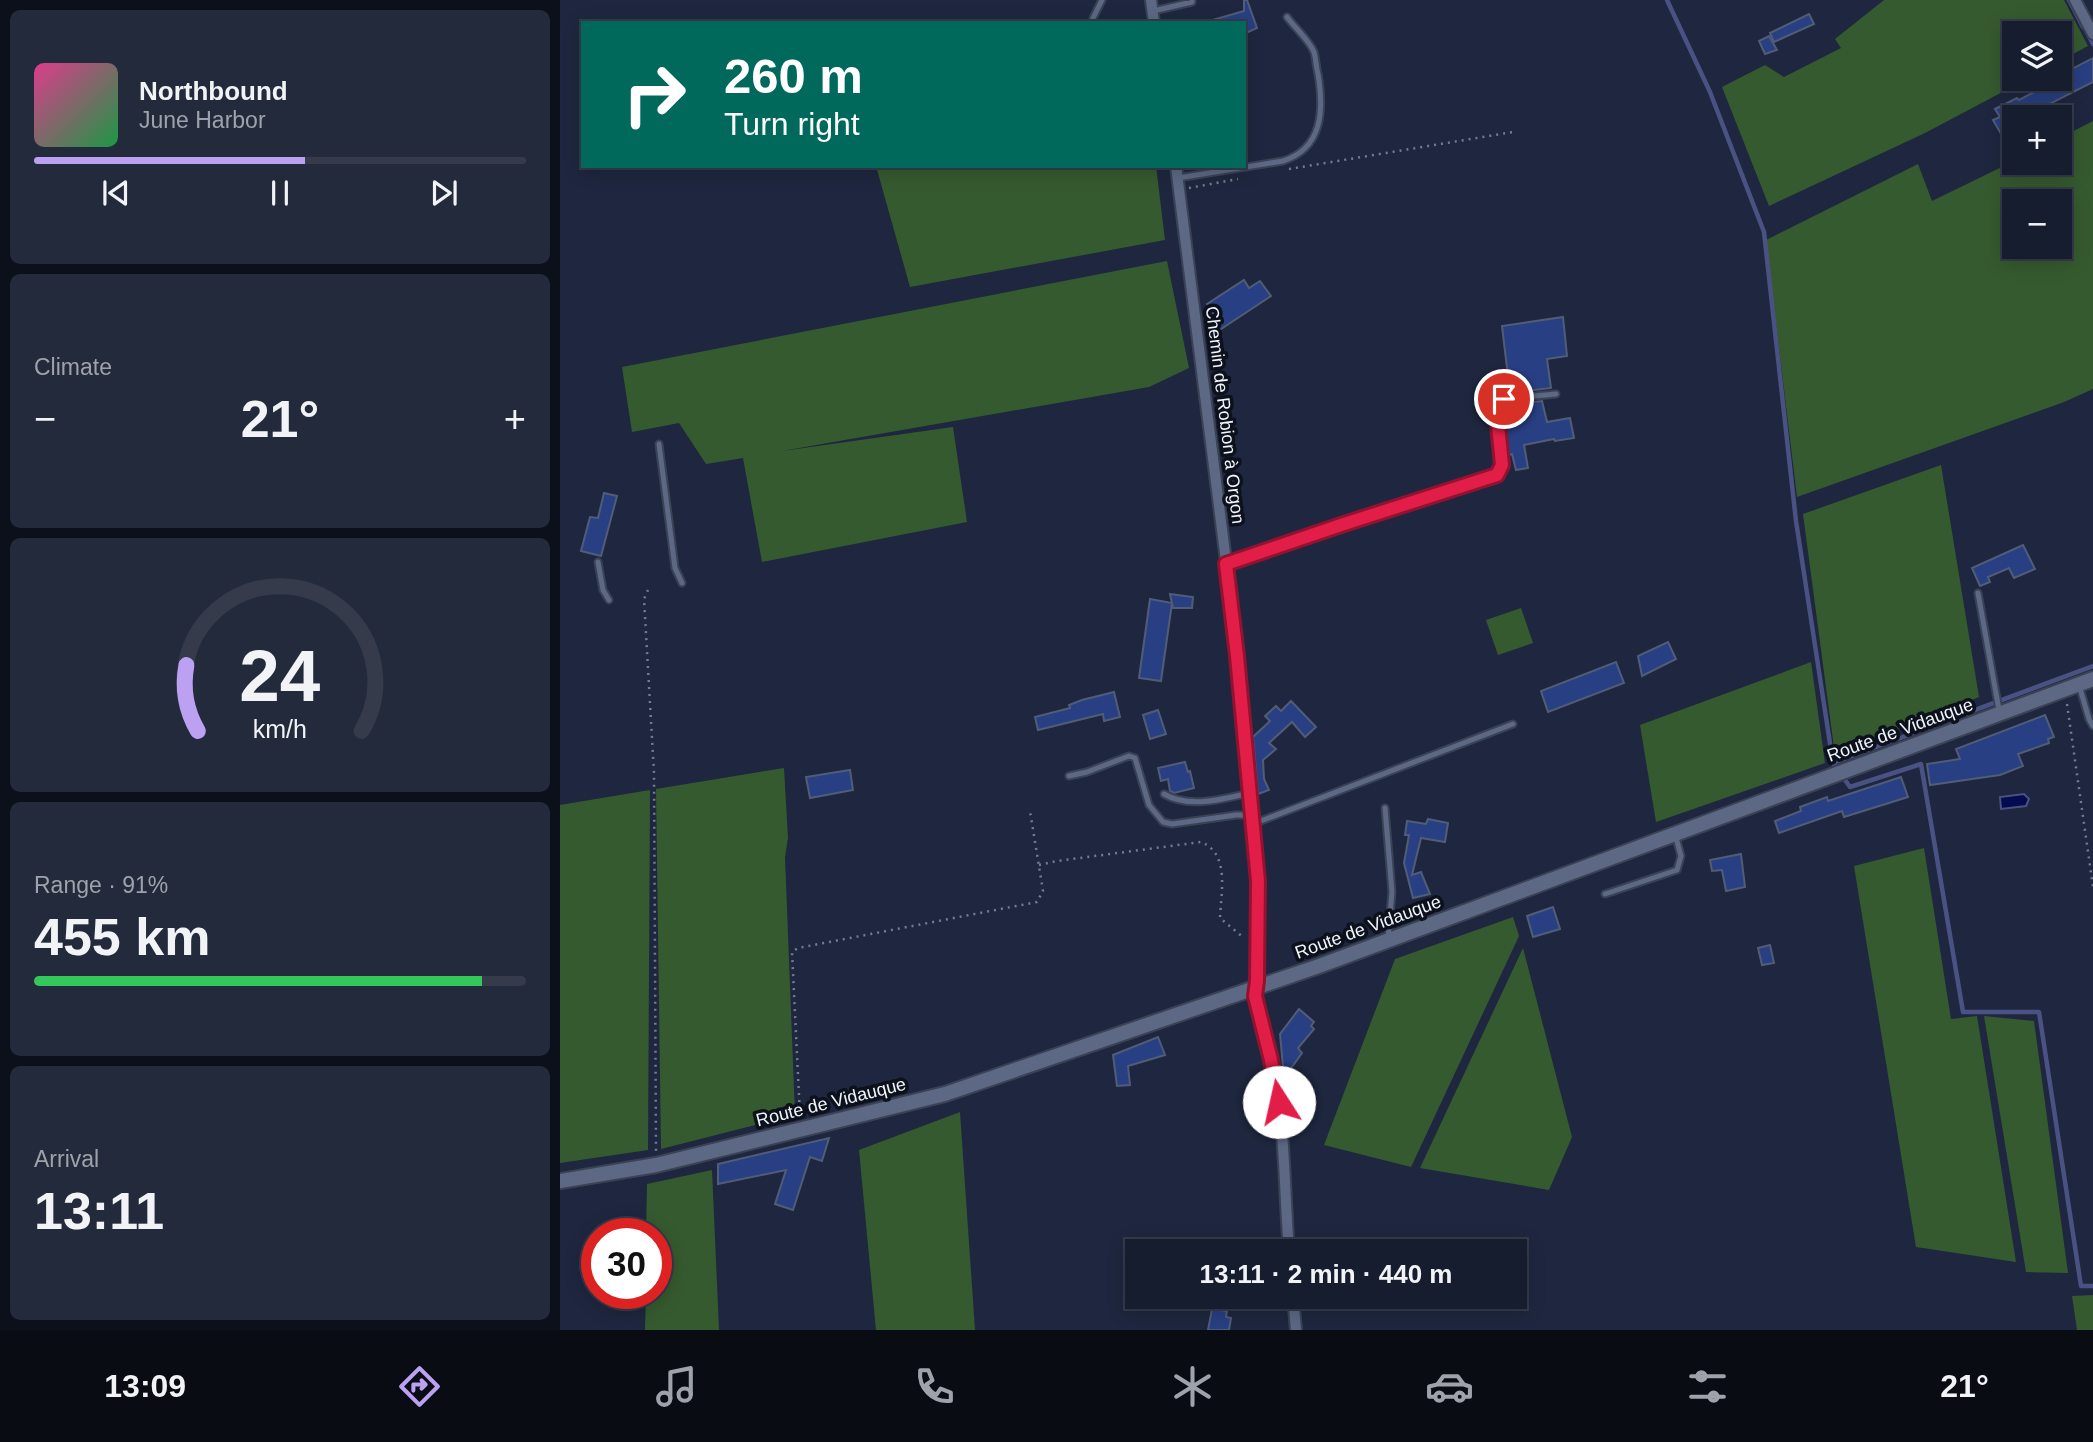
<!DOCTYPE html>
<meta charset="utf-8">
<style>
:root{--surface:#161d2f;--page:#232a3b;--text:#f1f3f6;--muted:#9ea2aa;--line:#353b4b;--accent:#bca0f2}
body{margin:0;font-family:Arial,sans-serif;background:var(--page);color:var(--text);height:100vh;display:flex;flex-direction:column;font-size:26px;white-space:nowrap}
*{box-sizing:border-box;margin:0}
p{font-size:23px;color:var(--muted)}
.icon{flex:none;width:38px;height:38px;fill:none;stroke:currentColor;stroke-width:2;stroke-linecap:round;stroke-linejoin:round}
.map{position:relative;flex:1;overflow:hidden}
.drawer{display:flex;flex-direction:column;gap:10px;padding:10px;background:#0c101a;width:560px}
.drawer>*{flex:none}
.guide{position:absolute;left:21px;top:21px;width:665px;height:147px;border-radius:0px;box-shadow:0 4px 18px #0003,0 0 0 2px var(--line);background:#00695c;color:#fff;overflow:hidden}
.controls{position:absolute;left:1442px;top:21px;display:grid;gap:14px}
.controls a{display:grid;place-items:center;width:70px;height:70px;border-radius:0px;background:var(--surface);box-shadow:0 4px 18px #0003,0 0 0 2px var(--line);font-size:35px}
.speed{position:absolute;left:21px;top:1218px;display:flex;gap:14px;font-size:35px;font-weight:700;text-align:center}
.speed>*{display:grid;place-content:center;width:91px;height:91px;border-radius:50%;background:var(--surface);box-shadow:0 4px 18px #0003,0 0 0 2px var(--line);line-height:1}
.speed .limit{border:10px solid #d22;background:#fff;color:#111}
.pin{position:absolute;display:grid;place-items:center;width:60px;height:60px;color:#fff;margin:-30px;border:4px solid #fff;border-radius:50%;box-shadow:0 2px 7px #0007}
.me{position:absolute;width:77px;margin:-38px;rotate:350deg;stroke-linejoin:round;filter:drop-shadow(0 0 5px #0008)}
.turn{display:flex;align-items:center;gap:24px;height:147px;padding:0 28px;font-size:32px}
.turn .icon{width:91px;height:91px;stroke-width:2.5}
.turn b{display:block;font-size:49px;line-height:60px}
.big{font-size:52px;font-weight:700;line-height:1.1}
.drawer .tile{flex:1;display:flex;flex-direction:column;justify-content:center;gap:10px;min-width:0;padding:0 24px;border-radius:10px;background:var(--page)}
.drawer .dial{align-items:center;gap:0}
.dial svg{height:182px;overflow:visible;fill:none;stroke:var(--line);stroke-width:7;stroke-linecap:round;text-anchor:middle}
.dial text{fill:var(--text);stroke:none}
.song{display:flex;align-items:center;gap:21px}
.cover{width:84px;height:84px;border-radius:10px;background:linear-gradient(135deg,hsl(330 70% 55%),hsl(140 70% 35%))}
.played{height:7px;border-radius:4px;background:linear-gradient(90deg,var(--accent) 55%,var(--line) 55%)}
.keys{display:flex;justify-content:space-around;direction:ltr}
.heat{display:flex;justify-content:space-between;align-items:center;font-size:38px;direction:ltr}
.charge{height:10px;border-radius:5px;background:linear-gradient(90deg,#34c759 91%,var(--line) 0)}
.trip{position:absolute;left:565px;top:1239px;width:402px;height:70px;border-radius:0px;background:var(--surface);box-shadow:0 4px 18px #0003,0 0 0 2px var(--line);font-weight:700;line-height:70px;text-align:center}
.dock{display:flex;height:112px;justify-content:space-around;align-items:center;background:#090c13;color:var(--muted)}
.dock .icon{width:49px;height:49px}
.dock .on{color:var(--accent)}
.dock b{font-size:32px;color:var(--text)}
main{display:flex;flex:1;min-height:0}
.map>svg:first-child{display:block}
.green{fill:#365a2f;fill-rule:evenodd}
.water{fill:#040c4f;stroke:#4a5283;stroke-width:2}
.lines{fill:none;stroke-linecap:round;stroke-linejoin:round}
.stream{stroke:#4a5283;stroke-width:4.5}
.building{fill:#283f83;stroke:#515c77;stroke-width:2}
.service-casing{stroke:#3b4255;stroke-width:9}
.minor-casing{stroke:#3b4255;stroke-width:14}
.tertiary-casing{stroke:#3b4255;stroke-width:18}
.path{stroke:#757c8e;stroke-width:2.5;stroke-dasharray:2 5;stroke-linecap:butt}
.service{stroke:#5c6884;stroke-width:5}
.minor{stroke:#5c6884;stroke-width:10}
.tertiary{stroke:#5c6884;stroke-width:14}
.route-casing{stroke:#92132f;stroke-width:18}
.route{stroke:#e11d48;stroke-width:12}
.labels{text-anchor:middle;dominant-baseline:central;stroke-width:7;stroke-linejoin:round;paint-order:stroke}
.street-label{font-size:18px;fill:#eff4fd;stroke:#0c111b}
</style>
<main>
<section class="drawer">
<div class="tile">
<div class="song"><i class="cover"></i><div><b>Northbound</b><p>June Harbor</p></div></div>
<div class="played"></div>
<div class="keys"><svg class="icon" aria-label="previous" viewBox="0 0 24 24"><path d="M18 5L8 12l10 7zM5 5v14"/></svg><svg class="icon" aria-label="pause" viewBox="0 0 24 24"><path d="M8 5v14M16 5v14"/></svg><svg class="icon" aria-label="next" viewBox="0 0 24 24"><path d="M6 5l10 7-10 7zM19 5v14"/></svg></div>
</div>
<div class="tile"><p>Climate</p>
<div class="heat"><a>−</a><b class="big">21°</b><a>+</a></div>
</div>
<div class="tile dial"><svg viewBox="0 0 100 80">
<path d="M14 69A42 42 0 1 1 86 69"/>
<path d="M14 69A42 42 0 0 1 9 40" stroke="#bca0f2"/>
<text x="50" y="56" font-size="32" font-weight="700">24</text>
<text x="50" y="72" font-size="11">km/h</text>
</svg></div>
<div class="tile"><p>Range · 91%</p><b class="big">455 km</b><div class="charge"></div></div>
<div class="tile"><p>Arrival</p><b class="big">13:11</b></div>
</section>
<div class="map">
<svg width="1533" height="1330" viewBox="0 0 1533 1330">
<rect width="100%" height="100%" fill="#1e273f"/>
<g class="green">
<polygon points="1324,0 1504,0 1528,46 1500,61 1500,33 1454,33 1454,79 1467,79 1365,133 1209,206 1162,87 1205,65 1224,77 1281,48 1275,39"/>
<path d="M1533,121V389L1504,402L1237,497L1206,240L1358,164L1372,201L1454,161V163H1500V138ZM1454,201H1500V247H1454Z"/>
<polygon points="316,166 596,166 605,240 350,287"/>
<polygon points="607,261 629,368 589,387 222,451 393,427 407,522 202,562 183,458 146,464 119,423 72,432 62,367"/>
<polygon points="1381,465 1419,697 1275,755 1243,514"/>
<polygon points="961,608 973,643 938,655 926,620"/>
<polygon points="1251,662 1265,763 1096,822 1080,725"/>
<polygon points="224,768 228,838 225,857 235,1115 101,1149 96,789"/>
<polygon points="90,790 88,1150 0,1163 0,805"/>
<polygon points="1364,848 1391,1019 1417,1016 1456,1262 1356,1247 1294,866"/>
<polygon points="953,917 959,936 851,1167 764,1145 835,959"/>
<polygon points="963,948 1012,1137 989,1190 860,1168"/>
<polygon points="1424,1016 1474,1021 1508,1273 1466,1272"/>
<polygon points="400,1112 415,1330 316,1330 299,1150"/>
<polygon points="152,1170 159,1330 85,1330 86,1293 96,1293 96,1234 86,1234 87,1184"/>
<polygon points="1533,1295 1533,1330 1517,1330 1512,1296"/>
</g>
<polygon class="water" points="1464,794 1469,799 1466,806 1441,809 1440,797"/>
<g class="lines">
<g class="stream">
<polyline points="1107,0 1150,92 1204,232 1236,521 1273,763 1290,787 1361,764 1403,1012 1479,1012 1521,1286 1533,1286"/>
<polyline points="1509,0 1523,27"/>
<polyline points="1528,34 1533,44"/>
<polyline points="1273,763 1533,666"/>
</g>
</g>
<g class="building">
<polygon points="684,0 687,0 697,28 684,34 684,23 649,23 649,21 684,11"/>
<polygon points="1249,14 1254,24 1214,42 1210,33"/>
<polygon points="1209,36 1217,50 1205,54 1199,41"/>
<polygon points="1533,58 1533,82 1464,117 1454,117 1454,123 1450,125 1454,134 1444,139 1433,120 1440,117 1435,109 1457,98 1459,100 1486,86 1484,83 1492,79 1500,79 1500,75"/>
<polygon points="684,280 689,288 700,281 711,296 652,335 647,321 654,315 647,304"/>
<polygon points="1003,317 1007,356 987,359 991,388 950,393 942,326"/>
<polygon points="982,401 987,422 1010,418 1014,438 995,441 994,439 964,445 968,468 956,470 952,454 949,455 943,425 953,423 952,404"/>
<polygon points="44,493 57,496 41,556 21,551 30,517 38,518"/>
<polygon points="1463,545 1475,569 1454,578 1449,568 1428,577 1430,582 1420,586 1412,568"/>
<polygon points="610,594 633,597 632,608 613,608"/>
<polygon points="590,599 612,603 601,681 579,678"/>
<polygon points="1108,642 1116,659 1082,676 1078,656"/>
<polygon points="1056,662 1064,683 988,712 981,691"/>
<polygon points="554,692 560,717 544,721 543,714 478,730 475,717 510,708 509,705 522,700"/>
<polygon points="731,701 756,727 745,737 732,722 709,743 716,749 703,760 704,779 709,790 698,794 693,737 710,721 705,716 716,706 721,711"/>
<polygon points="598,710 606,734 590,739 583,715"/>
<polygon points="1485,715 1494,737 1488,739 1489,743 1458,754 1463,766 1440,775 1370,785 1367,764 1400,759 1396,749"/>
<polygon points="625,762 628,772 630,771 634,788 614,793 610,791 608,779 601,781 598,768"/>
<polygon points="290,770 293,790 250,798 246,777"/>
<polygon points="1341,777 1348,797 1284,817 1282,811 1219,833 1215,821 1241,811 1240,807 1267,797 1268,801"/>
<polygon points="868,819 888,823 885,842 861,838 852,875 861,872 870,894 853,898 844,863 849,835 845,835 847,821 866,824"/>
<polygon points="1181,854 1185,887 1166,891 1162,870 1152,871 1150,860"/>
<polygon points="993,907 1000,929 973,937 967,916"/>
<polygon points="1210,945 1214,963 1202,965 1198,948"/>
<polygon points="739,1009 754,1022 751,1026 754,1029 738,1048 742,1053 724,1078 720,1034"/>
<polygon points="598,1037 605,1055 568,1066 570,1085 557,1086 553,1055"/>
<polygon points="269,1138 262,1161 250,1157 233,1210 215,1204 226,1170 158,1184 158,1164"/>
<polygon points="652,1309 667,1311 666,1317 671,1318 669,1330 648,1330"/>
</g>
<g class="lines">
<defs>
<g id="service">
<polyline points="593,11 632,2 632,0"/>
<polyline points="533,18 542,0"/>
<path d="M618,178L723,161C763,148 764,110 758,74C756,67 756,59 754,52C749,40 735,28 727,17"/>
<polyline points="99,444 115,568 122,583"/>
<polyline points="38,562 43,590 49,600"/>
<polyline points="666,564 784,524 937,475 942,465 936,405 944,399 996,394"/>
<polyline points="1418,593 1439,710"/>
<polyline points="1519,685 1529,719 1533,726"/>
<polyline points="509,776 527,772 569,756 575,758 589,805 603,822 612,824 676,815 692,815"/>
<path d="M604,794C630,809 662,799 690,793"/>
<polyline points="825,808 832,892 828,938"/>
<polyline points="693,824 953,724"/>
<polyline points="1045,894 1117,870 1121,856 1115,834"/>
</g>
<g id="minor">
<polyline points="591,0 594,23"/>
<polyline points="1515,0 1533,34"/>
<path d="M616,166L678,656L697,881V981C692,1017 714,1064 719,1101C725,1151 725,1202 729,1251"/>
<polyline points="733,1297 736,1330"/>
</g>
<polyline id="tertiary" points="0,1181 96,1165 385,1094 759,966 1533,679"/>
</defs>
<use href="#service" class="service-casing"/>
<use href="#minor" class="minor-casing"/>
<use href="#tertiary" class="tertiary-casing"/>
<g class="path">
<polyline points="729,169 953,132"/>
<polyline points="629,188 678,179"/>
<polyline points="88,590 84,599 94,773 96,1152"/>
<polyline points="1507,704 1533,887"/>
<path d="M479,865L497,861L641,842C670,853 661,893 660,918L684,938"/>
<polyline points="240,1116 232,952 238,948 477,902 483,891 470,811"/>
</g>
<use href="#service" class="service"/>
<use href="#minor" class="minor"/>
<use href="#tertiary" class="tertiary"/>
</g>
<g class="lines">
<defs>
<polyline id="route" points="719,1102 711,1060 695,996 697,981 698,881 677,656 666,564 784,524 937,475 942,465 936,405 944,399"/>
</defs>
<use href="#route" class="route-casing"/>
<use href="#route" class="route"/>
</g>
<g class="labels">
<g class="street-label">
<text transform="translate(665 415) rotate(83)">Chemin de Robion à Orgon</text>
<text transform="translate(1340 730) rotate(-20)">Route de Vidauque</text>
<text transform="translate(808 927) rotate(-20)">Route de Vidauque</text>
<text transform="translate(271 1102) rotate(-14)">Route de Vidauque</text>
</g>
</g>
</svg>
<div class="controls">
<a><svg class="icon" aria-label="layers" viewBox="0 0 24 24"><path d="M12 4l9 5-9 5-9-5zM3 14l9 5 9-5"/></svg></a>
<a>+</a>
<a>−</a>
</div>
<div class="speed"><div class="limit">30</div></div>
<div class="pin" style="left:944px;top:399px;background:#d93025"><svg class="icon" aria-label="arrive" viewBox="0 0 24 24"><path d="M6 21V4h12l-3 4 3 4H6"/></svg></div>
<svg class="me" style="left:719px;top:1102px" viewBox="-20 -20 40 40"><circle r="19" fill="#fff"/><path d="M0-13L10 11 0 6-10 11z" fill="#e11d48"/></svg>
<div class="trip">13:11 · 2 min · 440 m</div>
<div class="guide">
<div class="turn"><svg class="icon" aria-label="right" viewBox="0 0 24 24"><path d="M7 20v-9h11M14 6l5 5-5 5"/></svg><div><b>260 m</b>Turn right</div></div>
</div>
</div>
</main>
<nav class="dock">
<b>13:09</b>
<svg class="icon on" aria-label="directions" viewBox="0 0 24 24"><path d="M12 3l9 9-9 9-9-9zM9 14v-3h6M13 9l2 2-2 2"/></svg>
<svg class="icon" aria-label="music" viewBox="0 0 24 24"><path d="M9 18V5l10-2v13"/><circle cx="6" cy="18" r="3"/><circle cx="16" cy="16" r="3"/></svg>
<svg class="icon" aria-label="phone" viewBox="0 0 24 24"><path d="M5 4h4l2 5-3 2q2 4 5 5l2-3 5 2v4C11 20 4 13 5 4z"/></svg>
<svg class="icon" aria-label="climate" viewBox="0 0 24 24"><path d="M12 3v18M4 7l16 10M4 17L20 7"/></svg>
<svg class="icon" aria-label="car" viewBox="0 0 24 24"><path d="M5 17H2v-5l4-1 3-4h7l3 4 3 1v5h-3M9 17h6M6 11h13"/><circle cx="7" cy="17" r="2"/><circle cx="17" cy="17" r="2"/></svg>
<svg class="icon" aria-label="filters" viewBox="0 0 24 24"><path d="M4 7h16M4 17h16"/><circle cx="9" cy="7" r="2"/><circle cx="15" cy="17" r="2"/></svg>
<b>21°</b>
</nav>
